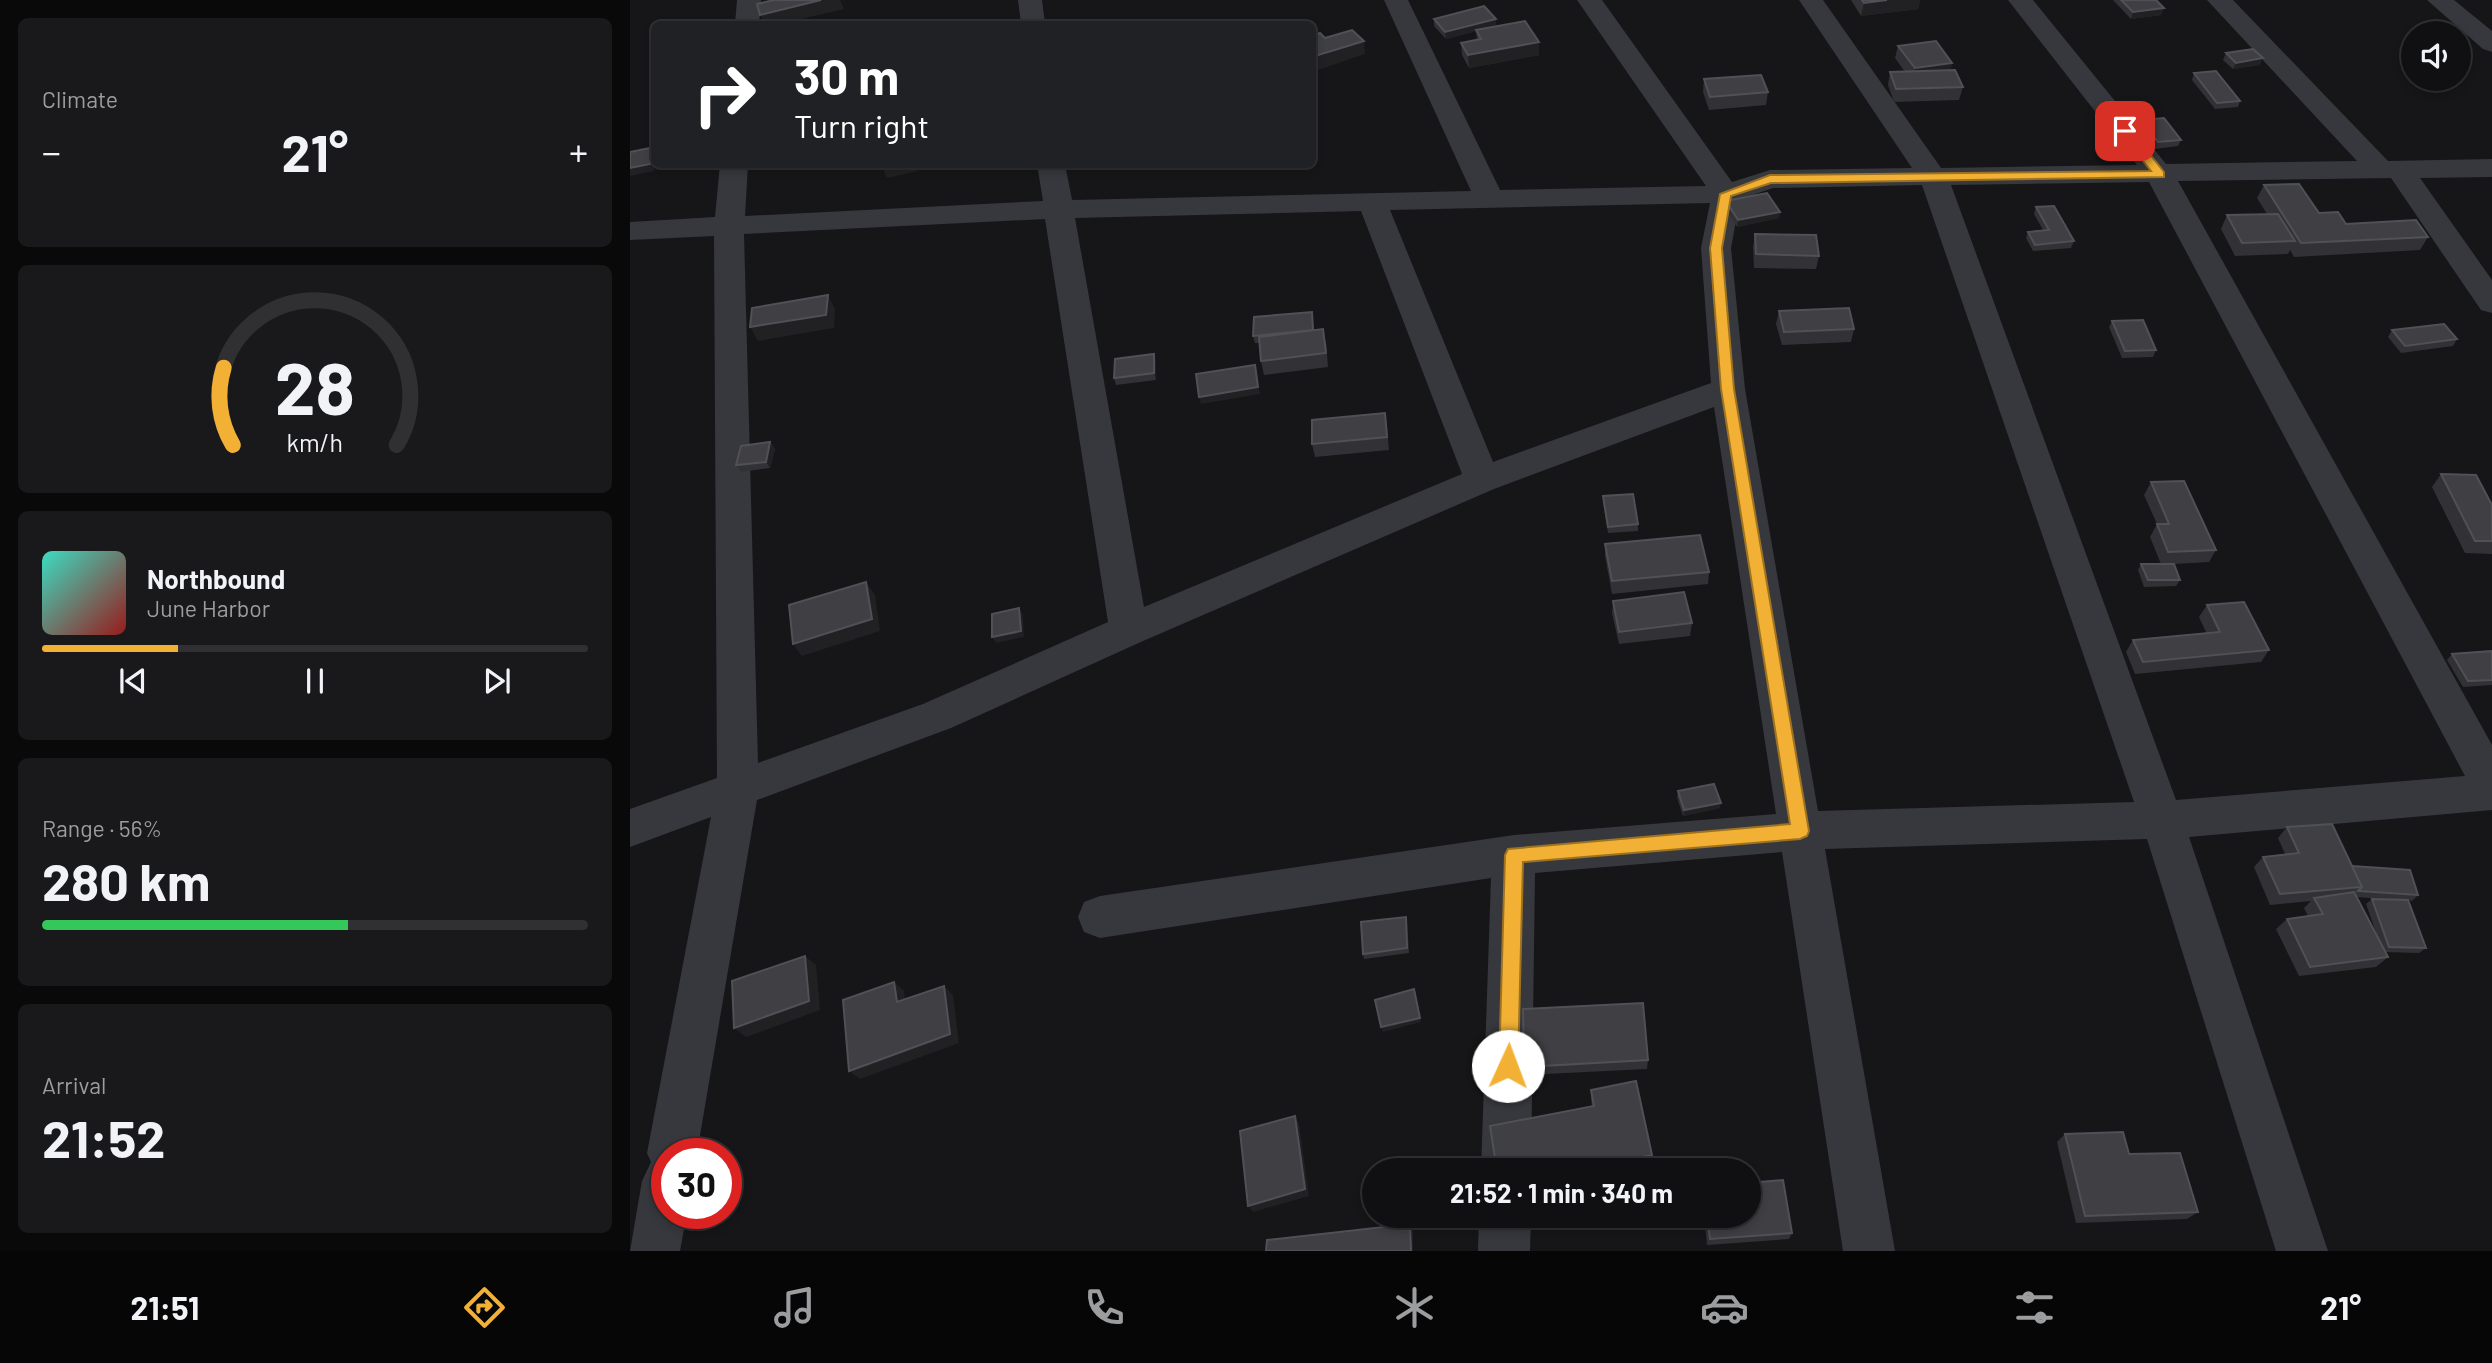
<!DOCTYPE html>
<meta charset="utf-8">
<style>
:root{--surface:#101012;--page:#19191b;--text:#f1f3f6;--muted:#9c9d9f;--line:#303032;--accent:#f2b134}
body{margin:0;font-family:Barlow,sans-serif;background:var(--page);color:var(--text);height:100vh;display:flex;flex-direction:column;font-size:26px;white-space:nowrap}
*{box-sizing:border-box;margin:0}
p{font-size:23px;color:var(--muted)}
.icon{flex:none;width:38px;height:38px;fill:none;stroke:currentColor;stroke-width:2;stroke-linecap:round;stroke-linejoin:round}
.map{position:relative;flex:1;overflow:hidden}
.sheet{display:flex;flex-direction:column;gap:18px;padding:18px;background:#09090a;width:630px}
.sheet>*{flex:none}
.hud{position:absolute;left:21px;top:21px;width:665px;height:147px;border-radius:10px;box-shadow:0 4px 10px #0003,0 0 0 2px var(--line);background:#202124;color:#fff;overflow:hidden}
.tools{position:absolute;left:1771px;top:21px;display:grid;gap:14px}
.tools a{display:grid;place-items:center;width:70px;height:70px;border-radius:50%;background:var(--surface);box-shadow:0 4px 10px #0003,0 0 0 2px var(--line);font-size:35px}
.speed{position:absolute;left:21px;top:1138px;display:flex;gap:14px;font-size:35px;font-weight:700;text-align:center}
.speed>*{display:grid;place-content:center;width:91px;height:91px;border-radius:50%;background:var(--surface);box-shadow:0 4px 10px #0003,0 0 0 2px var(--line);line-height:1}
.speed .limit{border:10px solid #d22;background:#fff;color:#111}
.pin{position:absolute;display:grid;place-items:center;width:60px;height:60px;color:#fff;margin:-30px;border-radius:14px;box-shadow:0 4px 10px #0006}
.me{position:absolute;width:77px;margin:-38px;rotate:2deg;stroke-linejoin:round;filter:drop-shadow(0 0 5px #0008)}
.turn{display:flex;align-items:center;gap:24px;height:147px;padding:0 28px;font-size:32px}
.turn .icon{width:91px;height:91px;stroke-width:2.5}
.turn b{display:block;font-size:49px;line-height:60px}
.big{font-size:52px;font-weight:700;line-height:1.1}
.sheet .card{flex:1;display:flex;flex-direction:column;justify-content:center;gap:10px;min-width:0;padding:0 24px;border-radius:10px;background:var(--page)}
.sheet .dial{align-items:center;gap:0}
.dial svg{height:182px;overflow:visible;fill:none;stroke:var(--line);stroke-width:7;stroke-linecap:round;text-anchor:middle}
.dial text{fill:var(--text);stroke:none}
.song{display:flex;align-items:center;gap:21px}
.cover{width:84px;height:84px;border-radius:10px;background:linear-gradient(135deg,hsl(170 70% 55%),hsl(0 70% 35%))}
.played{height:7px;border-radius:4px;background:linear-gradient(90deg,var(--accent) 25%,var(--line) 25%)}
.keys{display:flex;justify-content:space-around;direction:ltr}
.heat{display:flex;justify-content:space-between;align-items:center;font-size:38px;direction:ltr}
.charge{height:10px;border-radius:5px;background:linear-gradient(90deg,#34c759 56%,var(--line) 0)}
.trip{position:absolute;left:732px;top:1158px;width:399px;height:70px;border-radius:35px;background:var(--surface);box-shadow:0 4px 10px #0003,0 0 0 2px var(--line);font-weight:700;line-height:70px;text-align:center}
.dock{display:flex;height:112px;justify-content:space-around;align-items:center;background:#060607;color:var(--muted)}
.dock .icon{width:49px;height:49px}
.dock .selected{color:var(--accent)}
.dock b{font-size:32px;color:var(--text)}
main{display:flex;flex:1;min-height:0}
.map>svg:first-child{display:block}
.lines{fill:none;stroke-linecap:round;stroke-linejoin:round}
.street{fill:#37383d;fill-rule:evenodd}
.wall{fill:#323236;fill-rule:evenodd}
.shaded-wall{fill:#212124}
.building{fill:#3f3f44;stroke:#4f5156;stroke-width:2}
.route{fill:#f2b134;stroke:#9d7322;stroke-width:2}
</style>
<main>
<section class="sheet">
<div class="card"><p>Climate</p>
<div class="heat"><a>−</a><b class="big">21°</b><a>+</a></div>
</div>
<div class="card dial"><svg viewBox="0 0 100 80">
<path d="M14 69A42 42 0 1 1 86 69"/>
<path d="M14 69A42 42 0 0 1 10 35" stroke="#f2b134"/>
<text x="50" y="56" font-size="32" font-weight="700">28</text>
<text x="50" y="72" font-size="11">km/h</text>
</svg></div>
<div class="card">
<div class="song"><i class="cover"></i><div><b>Northbound</b><p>June Harbor</p></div></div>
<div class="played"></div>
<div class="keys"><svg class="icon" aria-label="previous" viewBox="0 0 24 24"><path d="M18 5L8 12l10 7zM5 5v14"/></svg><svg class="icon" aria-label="pause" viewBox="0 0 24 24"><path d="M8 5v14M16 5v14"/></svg><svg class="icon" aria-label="next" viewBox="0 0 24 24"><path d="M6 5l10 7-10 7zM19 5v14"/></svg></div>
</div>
<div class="card"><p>Range · 56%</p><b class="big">280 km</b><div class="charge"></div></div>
<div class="card"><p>Arrival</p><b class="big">21:52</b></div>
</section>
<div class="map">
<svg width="1862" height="1251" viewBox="0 0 1862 1251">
<rect width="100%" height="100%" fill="#161618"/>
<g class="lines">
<g class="street">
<polygon points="107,0 131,0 129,24 105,24"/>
<polygon points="388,0 412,0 415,24 391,24"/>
<path d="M754,0H778L870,190L1076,186L947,0H972L1102,182L1140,170L1282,168L1169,0H1193L1311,168L1507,165L1378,0H1403L1536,164L1727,161L1577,0H1603L1758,161L1862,159V177L1790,178L1862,280V313L1851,310L1761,178L1548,181L1862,745V810L1559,837L1698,1251H1646L1517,839L1195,849L1265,1251H1213L1152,852L905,873L901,1171H851L861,878L470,938L454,932L448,917L454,902L470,896L884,835L1146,814L1084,407L864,489L513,641L321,728L127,800L67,1153H37V1213H57L50,1251H0L12,1181L21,1162L17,1153L81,817L0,847V809L87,778L84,236L0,240V222L85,217L90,164H118L115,216L413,201L407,164H435L442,200L841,191ZM1519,182L1835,776L1546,800L1321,185ZM1292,185L1504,802L1188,811L1115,389L1101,248L1110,199L1143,188ZM1080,203L1071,248L1081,383L863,462L760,210ZM731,211L832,474L514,607L445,218ZM415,219L478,622L293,704L128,763L114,234Z"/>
<polygon points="1797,0 1824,0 1862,31 1862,52 1853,49"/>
<polygon points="849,1216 901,1216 900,1251 848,1251"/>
</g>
</g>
<g class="wall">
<polygon points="1221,0 1290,0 1288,9 1231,16"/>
<polygon points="1483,0 1526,0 1534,8 1531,15 1501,19"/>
<polygon points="804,19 866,26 858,28 909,42 909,55 839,68 832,55 831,43 847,40 846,31 816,39 804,26"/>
<polygon points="1268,46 1322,63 1320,71 1333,87 1329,100 1264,102 1258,85 1260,72 1275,72 1265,58"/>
<polygon points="1596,53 1630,65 1603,69 1593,60"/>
<polygon points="1564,73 1610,101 1608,107 1585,109 1562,80"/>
<polygon points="1074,79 1138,92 1136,105 1079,110 1073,92"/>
<polygon points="1511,120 1551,140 1548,146 1525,149 1508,127"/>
<polygon points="1634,185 1689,213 1716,224 1798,237 1790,250 1664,257 1660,250 1658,254 1605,256 1591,229 1597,215 1637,214 1627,198"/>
<polygon points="1096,201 1150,212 1149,218 1107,227 1095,208"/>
<polygon points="1406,207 1444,241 1441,248 1403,251 1396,238 1398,232 1413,230 1404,214"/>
<polygon points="1125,234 1189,256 1186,269 1124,268 1123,247"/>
<polygon points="1149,311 1224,329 1221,342 1152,345 1146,324"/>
<polygon points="682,312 684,330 696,342 698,367 634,375 631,361 630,343 625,343 623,336"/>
<polygon points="1482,321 1526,350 1523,357 1492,358 1479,327"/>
<polygon points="1762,330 1827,339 1823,346 1771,353 1758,337"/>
<polygon points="526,361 526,380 486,385 484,378"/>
<polygon points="757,426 759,450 685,457 682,444"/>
<polygon points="140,442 145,449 140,468 111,472 106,465"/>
<polygon points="1811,474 1862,505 1862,554 1835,553 1802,487"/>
<polygon points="1521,482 1586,550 1579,562 1544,564 1550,580 1546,586 1514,587 1508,570 1511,564 1531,564 1520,537 1527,524 1514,495"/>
<polygon points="973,496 1008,524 1008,531 978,533 973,502"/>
<polygon points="975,544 1079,572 1078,584 982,594 975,556"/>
<polygon points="983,601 1062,623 1060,636 989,644 982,613"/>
<polygon points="1577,605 1639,650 1631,662 1505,674 1496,652 1503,640 1577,634 1569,617"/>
<polygon points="1862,651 1862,685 1833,687 1817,660 1822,654"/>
<polygon points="1048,791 1090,808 1053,816 1047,797"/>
<path d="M1657,827L1722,866L1788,895L1782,901L1778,900L1796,948L1789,953L1755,952L1758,957L1746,967L1669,976L1646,929L1657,919L1678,916L1674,908L1681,901L1640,905L1624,867L1633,857L1655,854L1648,838ZM1726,897L1768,900L1742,899L1736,904L1749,941Z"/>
<polygon points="777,922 779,953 734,959 733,954"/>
<polygon points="893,1009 1018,1060 1017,1069 895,1075"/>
<polygon points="961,1090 1022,1155 1021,1162 979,1171 867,1171 962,1107 961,1098"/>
<polygon points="1435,1134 1499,1154 1568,1212 1557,1219 1446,1223 1427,1142"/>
<polygon points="1074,1216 1118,1216 1162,1233 1159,1239 1077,1245"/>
</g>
<g class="shaded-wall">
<polygon points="191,0 210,0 214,9 149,24 135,24 130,15"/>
<polygon points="1257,0 1290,0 1288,9 1231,16 1234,3"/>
<polygon points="1534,8 1531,15 1501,19 1503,12"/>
<polygon points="866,19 866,26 816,39 815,32"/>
<polygon points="734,41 735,54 685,71 683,58"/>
<polygon points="909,42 909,55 839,68 838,55"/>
<polygon points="1633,58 1630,65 1603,69 1606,63"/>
<polygon points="1322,63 1319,76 1282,81 1285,68"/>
<polygon points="20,148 24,155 24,171 0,176 0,168"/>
<polygon points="287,164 288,171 257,178 251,165"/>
<polygon points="1150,212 1149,218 1107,227 1108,220"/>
<polygon points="198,295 205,309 204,328 128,341 120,327"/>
<polygon points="524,354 526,361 526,380 524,373"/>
<polygon points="625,365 630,394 571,404 569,397"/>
<polygon points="140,442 145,449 140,468 136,462"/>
<polygon points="236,582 245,595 250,631 172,656 163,644"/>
<polygon points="389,608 393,615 394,637 366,643 362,637"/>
<polygon points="1091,803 1090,808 1053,816 1054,810"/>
<polygon points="175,956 186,965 190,1010 116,1037 104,1028"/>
<polygon points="264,982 274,991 276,1011 267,1002"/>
<polygon points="314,986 323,995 329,1043 230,1079 219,1071"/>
<polygon points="784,989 791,1022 753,1032 751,1027"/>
<polygon points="665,1116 669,1124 679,1196 623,1212 618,1206"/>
<polygon points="780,1224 783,1231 783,1251 781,1251"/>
</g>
<g class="building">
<polygon points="144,0 191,0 130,15 127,4"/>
<polygon points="1232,0 1257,0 1234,3"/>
<polygon points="1491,0 1526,0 1534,8 1503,12"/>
<polygon points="854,6 866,19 815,32 804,19"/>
<polygon points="895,21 909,42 838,55 831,43 851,39 846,30"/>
<polygon points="722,30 734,41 682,57 682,36 690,33 695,38"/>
<polygon points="1306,41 1322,63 1285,68 1268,46"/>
<polygon points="1623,49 1633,58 1606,63 1596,53"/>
<polygon points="1325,70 1333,87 1266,89 1260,72"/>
<polygon points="1586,71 1610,101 1587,103 1564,73"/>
<polygon points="1131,75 1138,92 1080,97 1074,79"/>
<polygon points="1534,118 1551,140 1528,142 1511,120"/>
<polygon points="20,148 20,164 0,168 0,152"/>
<polygon points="1669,184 1689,213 1708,212 1716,224 1786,220 1798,237 1671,243 1634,185"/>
<polygon points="1137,193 1150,212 1108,220 1096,201"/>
<polygon points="1424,206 1444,241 1405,245 1398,232 1419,230 1406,207"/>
<polygon points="1648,214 1665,241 1612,243 1597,215"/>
<polygon points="1125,234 1186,235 1189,256 1126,254"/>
<polygon points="198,295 196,315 120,327 122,308"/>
<polygon points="1219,308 1224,329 1154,332 1149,311"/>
<polygon points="682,312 683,330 623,336 624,317"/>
<polygon points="1513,320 1526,350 1495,351 1482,321"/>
<polygon points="1814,324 1827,339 1775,346 1762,330"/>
<polygon points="693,329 696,353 631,361 629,337"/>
<polygon points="524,354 524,373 484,378 485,359"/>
<polygon points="625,365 628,387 569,397 566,374"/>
<polygon points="755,413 757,437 682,444 682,420"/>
<polygon points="140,442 136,462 106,465 111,446"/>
<polygon points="1811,474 1846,475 1862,505 1862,541 1845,541"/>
<polygon points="1554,481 1586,550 1538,552 1527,524 1539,524 1521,482"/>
<polygon points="1003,494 1008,524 978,527 973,496"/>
<polygon points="1070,535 1079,572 982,581 975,544"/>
<polygon points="1511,564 1544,564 1550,580 1518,580"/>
<polygon points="236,582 242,619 163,644 159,605"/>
<polygon points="1054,592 1062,623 989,632 983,601"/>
<polygon points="1614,602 1639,650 1513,662 1503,640 1590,632 1577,605"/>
<polygon points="389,608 391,631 362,637 362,614"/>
<polygon points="1862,651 1862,680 1838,681 1822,654"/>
<polygon points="1084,784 1091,803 1054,810 1048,791"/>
<polygon points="1702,824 1732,887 1650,894 1633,857 1669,853 1657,827"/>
<polygon points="1722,866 1780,870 1788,895 1728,891 1732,887"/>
<polygon points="1724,892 1758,957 1680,967 1657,919 1693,914 1684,898"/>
<polygon points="1742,899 1778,900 1796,948 1759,947"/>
<polygon points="776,917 777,948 733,954 731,922"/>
<polygon points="175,956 179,1001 104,1028 102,981"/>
<polygon points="264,982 267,1002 314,986 320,1034 219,1071 213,1000"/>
<polygon points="784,989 790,1018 751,1027 745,1000"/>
<polygon points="1013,1003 1018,1060 894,1067 893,1009"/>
<polygon points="1006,1081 1022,1155 944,1171 867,1171 860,1126 964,1106 961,1090"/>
<polygon points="665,1116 675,1189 618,1206 610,1131"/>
<polygon points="1493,1132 1499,1154 1550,1153 1568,1212 1455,1216 1435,1134"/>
<polygon points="1153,1180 1162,1233 1080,1239 1077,1216 1118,1216 1118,1183"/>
<polygon points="780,1224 781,1251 636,1251 637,1240"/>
</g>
<polygon class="route" points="1491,128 1499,128 1534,172 1534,177 1141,183 1101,196 1092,248 1104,389 1179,831 1177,836 1170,839 893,862 888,1066 886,1073 878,1076 871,1073 869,1066 875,855 878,849 1160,824 1091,389 1080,248 1090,194 1140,175 1521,171 1491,133"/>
</svg>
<div class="tools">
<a><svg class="icon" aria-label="sound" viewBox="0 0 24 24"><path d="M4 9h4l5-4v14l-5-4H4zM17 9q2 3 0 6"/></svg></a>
</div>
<div class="speed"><div class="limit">30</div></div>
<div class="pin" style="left:1495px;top:131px;background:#d93025"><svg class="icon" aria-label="arrive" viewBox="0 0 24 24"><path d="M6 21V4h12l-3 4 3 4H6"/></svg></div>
<svg class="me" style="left:878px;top:1066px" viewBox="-20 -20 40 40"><circle r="19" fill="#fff"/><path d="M0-13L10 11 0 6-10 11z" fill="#f2b134"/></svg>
<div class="trip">21:52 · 1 min · 340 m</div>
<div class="hud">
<div class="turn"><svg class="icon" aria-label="right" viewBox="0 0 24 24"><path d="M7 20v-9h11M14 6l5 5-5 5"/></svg><div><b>30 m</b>Turn right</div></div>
</div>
</div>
</main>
<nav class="dock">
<b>21:51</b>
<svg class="icon selected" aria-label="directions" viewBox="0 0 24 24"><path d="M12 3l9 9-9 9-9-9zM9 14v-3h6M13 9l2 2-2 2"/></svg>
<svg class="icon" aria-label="music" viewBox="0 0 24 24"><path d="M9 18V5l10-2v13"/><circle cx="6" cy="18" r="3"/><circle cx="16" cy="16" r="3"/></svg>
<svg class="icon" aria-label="phone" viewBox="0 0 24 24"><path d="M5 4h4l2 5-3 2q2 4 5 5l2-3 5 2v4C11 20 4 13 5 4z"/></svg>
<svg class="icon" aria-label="climate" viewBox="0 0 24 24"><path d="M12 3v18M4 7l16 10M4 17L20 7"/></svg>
<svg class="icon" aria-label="car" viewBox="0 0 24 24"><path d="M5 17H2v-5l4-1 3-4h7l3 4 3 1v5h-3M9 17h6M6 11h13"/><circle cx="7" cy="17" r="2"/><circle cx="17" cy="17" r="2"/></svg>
<svg class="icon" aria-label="filters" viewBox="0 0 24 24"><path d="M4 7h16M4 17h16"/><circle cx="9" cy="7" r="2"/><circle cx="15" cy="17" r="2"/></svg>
<b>21°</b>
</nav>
